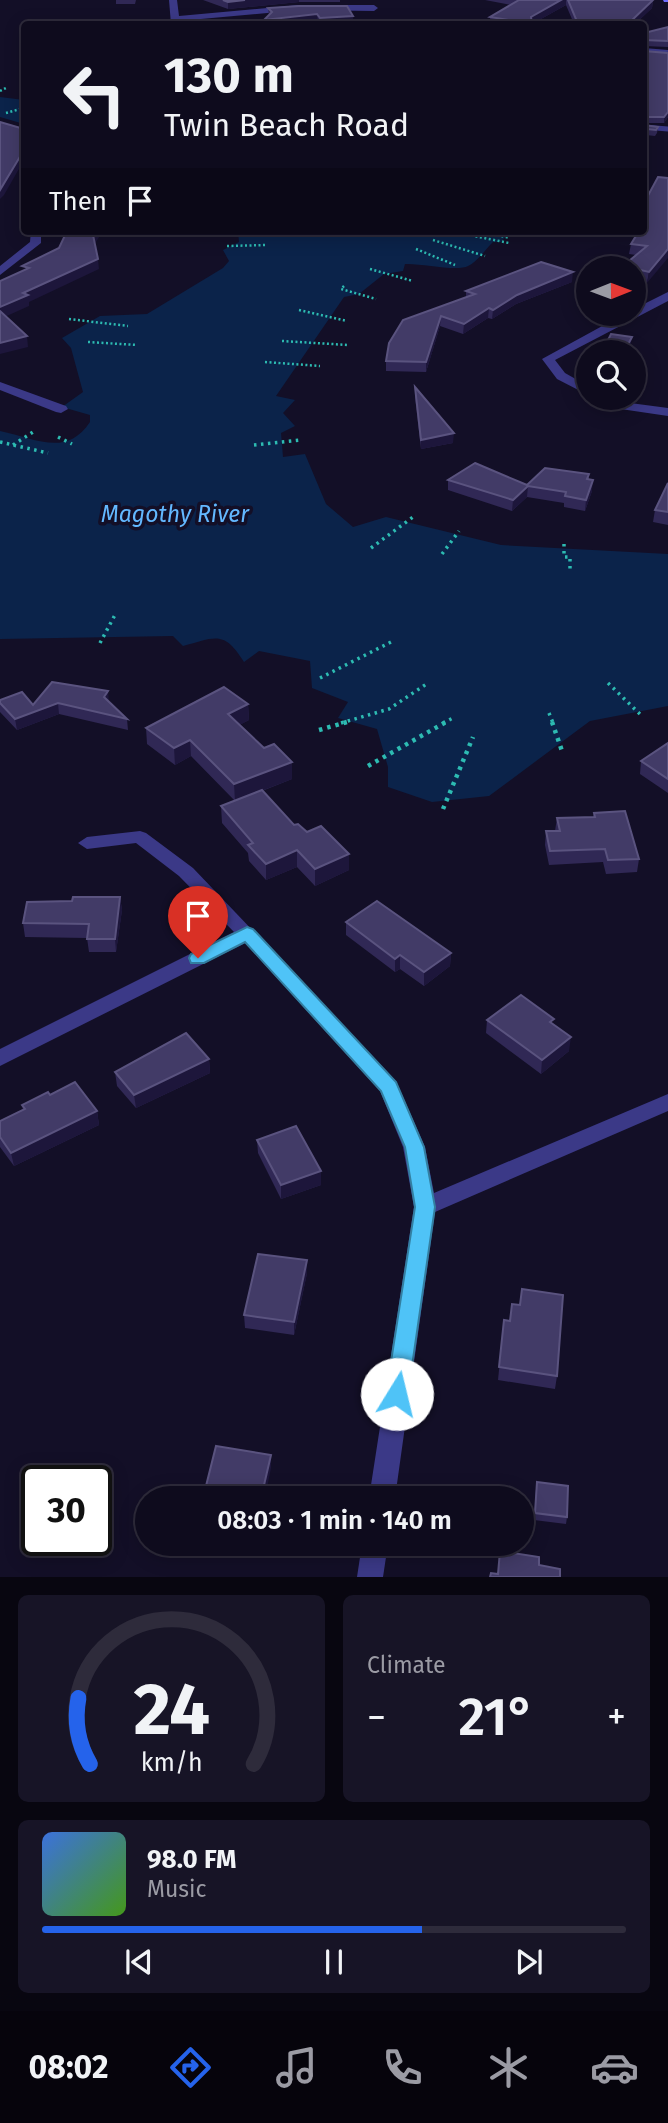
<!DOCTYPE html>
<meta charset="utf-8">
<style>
:root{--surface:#0e0b1d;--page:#171426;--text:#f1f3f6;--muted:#9b9ba4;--line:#2e2b3b;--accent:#2563eb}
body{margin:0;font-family:"Fira Sans",sans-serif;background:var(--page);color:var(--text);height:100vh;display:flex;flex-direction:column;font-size:26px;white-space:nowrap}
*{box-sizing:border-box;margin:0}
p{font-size:23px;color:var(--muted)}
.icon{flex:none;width:38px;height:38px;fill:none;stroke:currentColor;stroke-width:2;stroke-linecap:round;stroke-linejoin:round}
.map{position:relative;height:1577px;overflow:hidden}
.panel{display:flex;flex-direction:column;gap:18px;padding:18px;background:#080610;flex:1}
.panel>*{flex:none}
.hud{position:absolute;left:21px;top:21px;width:626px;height:214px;border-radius:7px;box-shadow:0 4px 18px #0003,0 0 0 2px var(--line);background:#0e0b1d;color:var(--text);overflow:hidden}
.needle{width:46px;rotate:89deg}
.controls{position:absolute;left:576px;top:256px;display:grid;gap:14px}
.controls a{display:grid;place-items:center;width:70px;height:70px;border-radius:50%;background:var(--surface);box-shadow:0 4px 18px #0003,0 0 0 2px var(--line);font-size:35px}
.speed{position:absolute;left:21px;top:1465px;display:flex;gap:14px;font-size:35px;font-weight:700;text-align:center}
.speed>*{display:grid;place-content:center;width:91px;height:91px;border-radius:50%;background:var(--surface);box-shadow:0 4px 18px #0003,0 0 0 2px var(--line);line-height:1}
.speed .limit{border:4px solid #111;border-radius:10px;background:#fff;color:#111}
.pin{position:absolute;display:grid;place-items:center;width:60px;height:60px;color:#fff;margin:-72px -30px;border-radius:50% 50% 50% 0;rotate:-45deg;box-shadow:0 0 7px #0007}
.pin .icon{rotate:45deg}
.me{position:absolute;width:77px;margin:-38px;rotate:9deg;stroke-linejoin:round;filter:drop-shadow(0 0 5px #0008)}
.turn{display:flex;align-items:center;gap:24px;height:147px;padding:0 28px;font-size:32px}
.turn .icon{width:91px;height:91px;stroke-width:2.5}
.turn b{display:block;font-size:49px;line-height:60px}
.then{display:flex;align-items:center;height:66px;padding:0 28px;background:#0003;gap:14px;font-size:26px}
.big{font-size:52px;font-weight:600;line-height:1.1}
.panel .widget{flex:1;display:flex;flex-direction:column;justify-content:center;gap:10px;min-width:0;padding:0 24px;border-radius:10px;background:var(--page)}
.panel .dial{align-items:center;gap:0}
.dial svg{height:182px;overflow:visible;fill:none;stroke:var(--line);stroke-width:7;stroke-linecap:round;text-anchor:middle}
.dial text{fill:var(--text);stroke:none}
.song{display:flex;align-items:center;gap:21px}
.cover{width:84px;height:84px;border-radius:10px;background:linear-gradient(135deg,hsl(220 70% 55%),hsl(100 70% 35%))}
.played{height:7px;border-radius:4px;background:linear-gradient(90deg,var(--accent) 65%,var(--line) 65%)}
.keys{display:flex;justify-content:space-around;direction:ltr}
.heat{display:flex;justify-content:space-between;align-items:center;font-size:38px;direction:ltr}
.panel .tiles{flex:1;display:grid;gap:18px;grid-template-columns:1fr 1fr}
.widget:last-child{grid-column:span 2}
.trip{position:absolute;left:135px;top:1486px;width:399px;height:70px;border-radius:35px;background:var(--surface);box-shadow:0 4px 18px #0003,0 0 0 2px var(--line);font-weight:600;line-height:70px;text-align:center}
.menu{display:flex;height:112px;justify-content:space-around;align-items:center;background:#06040c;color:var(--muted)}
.menu .icon{width:49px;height:49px}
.menu .selected{color:var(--accent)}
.menu b{font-size:32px;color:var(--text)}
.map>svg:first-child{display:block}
.water{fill:#0b234a}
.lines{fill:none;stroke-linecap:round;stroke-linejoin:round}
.path-far2{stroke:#2dbbb2;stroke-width:2.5;stroke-dasharray:2 2.5;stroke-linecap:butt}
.path-far1{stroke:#2dbbb2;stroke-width:3.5;stroke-dasharray:2.5 4.5;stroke-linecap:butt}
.path{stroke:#2dbbb2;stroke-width:4.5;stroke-dasharray:3.5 5;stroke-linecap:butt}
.lane{stroke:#3b3987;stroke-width:5}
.street{fill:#3b3987;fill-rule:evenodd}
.secondary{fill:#6f6cff;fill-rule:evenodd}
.wall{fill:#302855}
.shaded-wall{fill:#1d163b}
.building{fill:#423b67;stroke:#5a537f;stroke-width:2}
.route{fill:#4fc3f7;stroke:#337fa1;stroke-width:2}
.labels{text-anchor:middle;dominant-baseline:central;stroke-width:7;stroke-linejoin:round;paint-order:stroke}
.water-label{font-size:23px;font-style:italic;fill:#63b8ff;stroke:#130f27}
</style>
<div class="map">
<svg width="668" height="1577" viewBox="0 0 668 1577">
<rect width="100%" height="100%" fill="#130f27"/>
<g class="water">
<polygon points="0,97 24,100 24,124 0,117"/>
<path d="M238,231H511L501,242H493C485,250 477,262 468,266C457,272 421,263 405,264L403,271L384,274L359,294L344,297L276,396L295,400L283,413L295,426L281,433L283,457L305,454L326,504L353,527L386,517L501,545L668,554V706L590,721L489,796L432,802L388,787V767L377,729L338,718L348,702L312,688L310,661L259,651L244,662C224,630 216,637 183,646L173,636L0,639V431C35,438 66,458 90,422V415L62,407L83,392L71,348L62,338L100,316L147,314L223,268L229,261L223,250L239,242Z"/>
</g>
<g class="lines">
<g class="path-far2">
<polyline points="0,91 6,88"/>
<polyline points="6,113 24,108"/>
<polyline points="449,231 509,243"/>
<polyline points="497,235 510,238"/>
<polyline points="433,240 485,256"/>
<polyline points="227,246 267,245"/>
<polyline points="416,249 455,265"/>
<polyline points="370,269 413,281"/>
<polyline points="344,286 341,289 376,299"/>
<polyline points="299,310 347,321"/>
<polyline points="69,319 128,326"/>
<polyline points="282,341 348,345"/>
<polyline points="88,342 137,345"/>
<polyline points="265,362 320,366"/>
</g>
<g class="path-far1">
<polyline points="58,437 72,444"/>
<polyline points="0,442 48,453"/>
<polyline points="13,445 33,432"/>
<polyline points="254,445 301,440"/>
<polyline points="564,544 564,557 570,557 570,569"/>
<polyline points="371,548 413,517"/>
<polyline points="442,554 459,531"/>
<polyline points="100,643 116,613"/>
<polyline points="320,678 393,641"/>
<polyline points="608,683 643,717"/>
<polyline points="549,713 553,723"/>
<polyline points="341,723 389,709 428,683"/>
<polyline points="443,723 453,718"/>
</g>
<g class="path">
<polyline points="552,722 562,751"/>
<polyline points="319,730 347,722"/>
<polyline points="368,766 446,722"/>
<polyline points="443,809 473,737"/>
</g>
<polyline class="lane" points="644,127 668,129"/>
<g class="street">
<polygon points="169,0 177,0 179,16 299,5 374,5 378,8 374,11 299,10 179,21 179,24 171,24"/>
<polygon points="644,48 668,50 668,56 644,54"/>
<polygon points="31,231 41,231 41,243 0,275 0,266 30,242"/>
<polygon points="668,292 668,301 555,360 565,373 588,386 588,395 557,379 542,359 626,313 634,313 634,309"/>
<polygon points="0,382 66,406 68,409 61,413 56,412 0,390"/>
<polygon points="594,397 610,397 615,401 668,408 668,416 607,407"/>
<polygon points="140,831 146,833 193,868 396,1081 425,1147 434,1193 668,1094 668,1111 435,1212 395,1498 369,1498 414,1207 403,1147 380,1091 245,943 0,1066 0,1049 234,932 179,876 136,843 87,849 78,843 87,837"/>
<polygon points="362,1544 388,1544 383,1577 357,1577"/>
</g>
<polygon class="secondary" points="663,0 668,0 668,2 664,2"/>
</g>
<g class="wall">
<polygon points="116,0 136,0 135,4 116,4"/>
<polygon points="203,0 340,0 340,2 299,2 228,9"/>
<polygon points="485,0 653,0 652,8 635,24 574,24 566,5 532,24 490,24 490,17 511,5"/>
<polygon points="268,8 353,16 353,23 320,24 318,21 269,16"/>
<polygon points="668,27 668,47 644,46 644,33"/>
<polygon points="644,48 668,117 664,123 644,123"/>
<polygon points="644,125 658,127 657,133 655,136 646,135"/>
<polygon points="668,178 647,283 634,280 634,268 623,268 623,266 636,255 629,254 631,244 636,236 631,235 631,231 644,231"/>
<polygon points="572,282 516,304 492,319 488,318 463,334 440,326 426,372 386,371 386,361 466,297 466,291"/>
<polygon points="415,387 453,443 421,449 415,397"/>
<polygon points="589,474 589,479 592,491 585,511 564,507 564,503 527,497 512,511 448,490 448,480 527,485"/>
<polygon points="668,483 668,525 653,522 655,510"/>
<polygon points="52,682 109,702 127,719 128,730 59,714 17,730 0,712 0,700 33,705"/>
<polygon points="248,704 249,720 239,725 292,779 262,791 294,825 349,870 315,886 297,867 266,880 249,861 248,853 222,823 221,806 235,801 191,756 175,765 147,744 146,728"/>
<polygon points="668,743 668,793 640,774 641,761"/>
<polygon points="594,813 639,859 637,872 606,874 603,862 549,865 545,845 546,831 555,831 557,818 593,817"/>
<polygon points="120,897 122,910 116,952 89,952 87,938 25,937 23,923 72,901"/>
<polygon points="346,922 451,953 450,966 424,986 400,969 395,972 346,935"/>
<polygon points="487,1020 554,1025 569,1051 541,1074 486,1033"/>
<polygon points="209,1059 210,1073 136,1108 117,1086 115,1072"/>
<polygon points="50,1095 97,1111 99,1125 14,1166 0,1147 0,1121 23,1110 22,1105"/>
<polygon points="257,1140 321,1185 281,1199 258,1153"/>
<polygon points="307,1273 294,1335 245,1328 244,1315"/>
<polygon points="504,1320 510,1321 557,1376 555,1389 498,1380"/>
<polygon points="536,1489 567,1517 566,1524 534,1520"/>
</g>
<g class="shaded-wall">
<polygon points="245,0 299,0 299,2 228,9 228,2"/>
<polygon points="561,0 566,0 566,5 532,24 531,17"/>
<polygon points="653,0 652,8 635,24 628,24"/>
<polygon points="317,14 318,21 286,24 264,24 264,20"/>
<polygon points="353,16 353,23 320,24 320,18"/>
<polygon points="668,112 668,117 664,123 664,117"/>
<polygon points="24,150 24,160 4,195 0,199 0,190"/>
<polygon points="96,231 103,231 94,245 93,235"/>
<polygon points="668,249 668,258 647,283 649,272"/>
<polygon points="98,259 99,269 29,302 29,306 0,319 0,307 23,293"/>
<polygon points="573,272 572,282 516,304 492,319 493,310 517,295"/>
<polygon points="489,308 488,318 463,334 464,324"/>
<polygon points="441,316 440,326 426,372 426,362"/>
<polygon points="27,336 28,347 0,354 0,343"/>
<polygon points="632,337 630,348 629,352 624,352"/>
<polygon points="454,433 453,443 421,449 421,440"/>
<polygon points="593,480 592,491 585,511 586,500"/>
<polygon points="528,486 527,497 512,511 513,500"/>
<polygon points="108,691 109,702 104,697"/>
<polygon points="58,703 59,714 17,730 15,719"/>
<polygon points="248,704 249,720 228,731 228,714"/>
<polygon points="190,740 191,756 175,765 174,748"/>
<polygon points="292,762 292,779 235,801 234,784"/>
<polygon points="297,850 297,867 266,880 266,864"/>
<polygon points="349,854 349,870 315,886 315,869"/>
<polygon points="120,897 122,910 116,952 115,939"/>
<polygon points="451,953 450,966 424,986 424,972"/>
<polygon points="400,955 400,969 395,972 395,959"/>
<polygon points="571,1037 569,1051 541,1074 542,1060"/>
<polygon points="209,1059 210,1073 136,1108 134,1095"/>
<polygon points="97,1111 99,1125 14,1166 11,1153"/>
<polygon points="321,1171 321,1185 281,1199 281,1185"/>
<polygon points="307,1260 307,1273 294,1335 294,1322"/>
<polygon points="271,1455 271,1468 265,1498 261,1498"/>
</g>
<g class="building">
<polygon points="223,0 245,0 228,2"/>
<polygon points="519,0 561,0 531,17 532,24 490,17"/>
<polygon points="568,0 653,0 628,24 578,24"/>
<polygon points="299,6 347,6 353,16 320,18 317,14 264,20 272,12 268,8"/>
<polygon points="668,27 668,41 644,40 644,33"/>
<polygon points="644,48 644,51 668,53 668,112 664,117 644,117"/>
<polygon points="0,122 24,129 24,150 0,190"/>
<polygon points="644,125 658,127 656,130 647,129 644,137"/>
<polygon points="658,177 668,178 668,249 649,272 623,266 647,246 631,244 639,231 644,231 644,203"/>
<polygon points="67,231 96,231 93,235 98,259 23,293 28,295 0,307 0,281 29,268 22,266 59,248"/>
<polygon points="541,262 573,272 517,295 493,310 489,308 464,324 441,316 426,362 386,361 389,343 403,320 475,294 466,291"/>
<polygon points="0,311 27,336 0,343"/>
<polygon points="611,334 632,337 624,352 602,352"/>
<polygon points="415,387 454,433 421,440"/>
<polygon points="475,463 527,485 545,468 589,474 587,479 593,480 586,500 565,496 566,492 528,486 513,500 448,480"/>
<polygon points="668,483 668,512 655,510"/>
<polygon points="52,682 108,691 104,697 127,719 58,703 15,719 0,703 0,700 22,692 33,705"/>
<polygon points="224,687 248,704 228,714 264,748 274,744 292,762 234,784 190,740 174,748 146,728"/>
<polygon points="668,743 668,779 641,761"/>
<polygon points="262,790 294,825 298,824 307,832 321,826 349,854 315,869 297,850 266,864 248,845 253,843 221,806"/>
<polygon points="625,811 639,859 608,860 605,849 550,851 546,831 560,831 557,818 595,817 594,813"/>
<polygon points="73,897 120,897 115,939 87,939 89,924 23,923 27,902 72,901"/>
<polygon points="377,901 451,953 424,972 400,955 395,959 346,922"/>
<polygon points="521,995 554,1019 550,1022 571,1037 542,1060 487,1020"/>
<polygon points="186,1033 209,1059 134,1095 115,1072"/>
<polygon points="75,1082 97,1111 11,1153 0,1137 0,1121 25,1109 22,1105 48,1092 50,1095"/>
<polygon points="296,1126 321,1171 281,1185 257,1140"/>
<polygon points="258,1254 307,1260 294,1322 244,1315"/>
<polygon points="522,1289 563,1295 557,1376 499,1367 504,1320 510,1321 512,1304 520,1305"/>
<polygon points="216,1446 271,1455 261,1498 203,1498"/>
<polygon points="537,1482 568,1486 567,1517 535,1513"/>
<polygon points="500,1551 539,1557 539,1565 560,1569 560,1577 490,1577 491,1573 498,1574"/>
</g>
<polygon class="route" points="247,927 253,929 396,1082 424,1147 435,1207 408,1394 405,1402 397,1404 389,1402 386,1394 415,1207 405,1147 381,1091 245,942 204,963 191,963 189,958 191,954"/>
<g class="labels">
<g class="water-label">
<text x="175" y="514">Magothy River</text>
</g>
</g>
</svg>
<div class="controls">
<a><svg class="needle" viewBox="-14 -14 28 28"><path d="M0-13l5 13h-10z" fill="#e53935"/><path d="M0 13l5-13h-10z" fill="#9b9ba4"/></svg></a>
<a><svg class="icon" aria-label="search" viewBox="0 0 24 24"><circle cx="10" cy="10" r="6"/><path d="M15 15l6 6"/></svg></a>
</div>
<div class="speed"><div class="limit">30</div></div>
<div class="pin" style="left:198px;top:958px;background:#d93025"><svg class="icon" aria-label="arrive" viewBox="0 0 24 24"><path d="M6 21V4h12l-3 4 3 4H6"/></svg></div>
<svg class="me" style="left:397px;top:1394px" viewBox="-20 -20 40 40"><circle r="19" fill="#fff"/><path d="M0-13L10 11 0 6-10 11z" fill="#4fc3f7"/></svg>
<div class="trip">08:03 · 1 min · 140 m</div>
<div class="hud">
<div class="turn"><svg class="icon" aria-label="left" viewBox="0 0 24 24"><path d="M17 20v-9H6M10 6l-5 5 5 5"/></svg><div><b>130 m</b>Twin Beach Road</div></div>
<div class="then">Then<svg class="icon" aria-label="arrive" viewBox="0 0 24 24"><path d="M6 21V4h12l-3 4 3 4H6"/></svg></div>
</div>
</div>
<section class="panel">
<div class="tiles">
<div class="widget dial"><svg viewBox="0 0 100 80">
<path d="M14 69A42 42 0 1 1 86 69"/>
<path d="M14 69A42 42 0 0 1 9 40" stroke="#2563eb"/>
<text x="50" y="56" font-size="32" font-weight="700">24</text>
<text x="50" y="72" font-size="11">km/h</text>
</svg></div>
<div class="widget"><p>Climate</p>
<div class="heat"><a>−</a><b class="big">21°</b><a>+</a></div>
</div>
<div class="widget">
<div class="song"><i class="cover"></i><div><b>98.0 FM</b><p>Music</p></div></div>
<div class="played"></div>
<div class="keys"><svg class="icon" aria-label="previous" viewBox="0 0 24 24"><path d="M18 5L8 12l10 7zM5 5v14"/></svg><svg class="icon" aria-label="pause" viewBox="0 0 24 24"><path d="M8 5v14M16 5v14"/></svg><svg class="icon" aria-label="next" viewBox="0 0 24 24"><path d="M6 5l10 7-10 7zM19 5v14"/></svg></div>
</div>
</div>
</section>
<nav class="menu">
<b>08:02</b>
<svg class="icon selected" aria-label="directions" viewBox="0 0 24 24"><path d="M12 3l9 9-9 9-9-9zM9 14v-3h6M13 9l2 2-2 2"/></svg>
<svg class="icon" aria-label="music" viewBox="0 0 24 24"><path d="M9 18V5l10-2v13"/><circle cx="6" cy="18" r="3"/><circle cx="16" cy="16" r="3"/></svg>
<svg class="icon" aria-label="phone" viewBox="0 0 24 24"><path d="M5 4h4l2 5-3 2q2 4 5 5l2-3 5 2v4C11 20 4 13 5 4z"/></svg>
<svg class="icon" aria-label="climate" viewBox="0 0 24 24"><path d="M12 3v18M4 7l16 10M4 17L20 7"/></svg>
<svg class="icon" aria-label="car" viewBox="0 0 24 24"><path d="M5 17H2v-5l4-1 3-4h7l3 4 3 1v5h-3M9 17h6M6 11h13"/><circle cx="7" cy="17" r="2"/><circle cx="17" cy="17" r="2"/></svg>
</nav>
